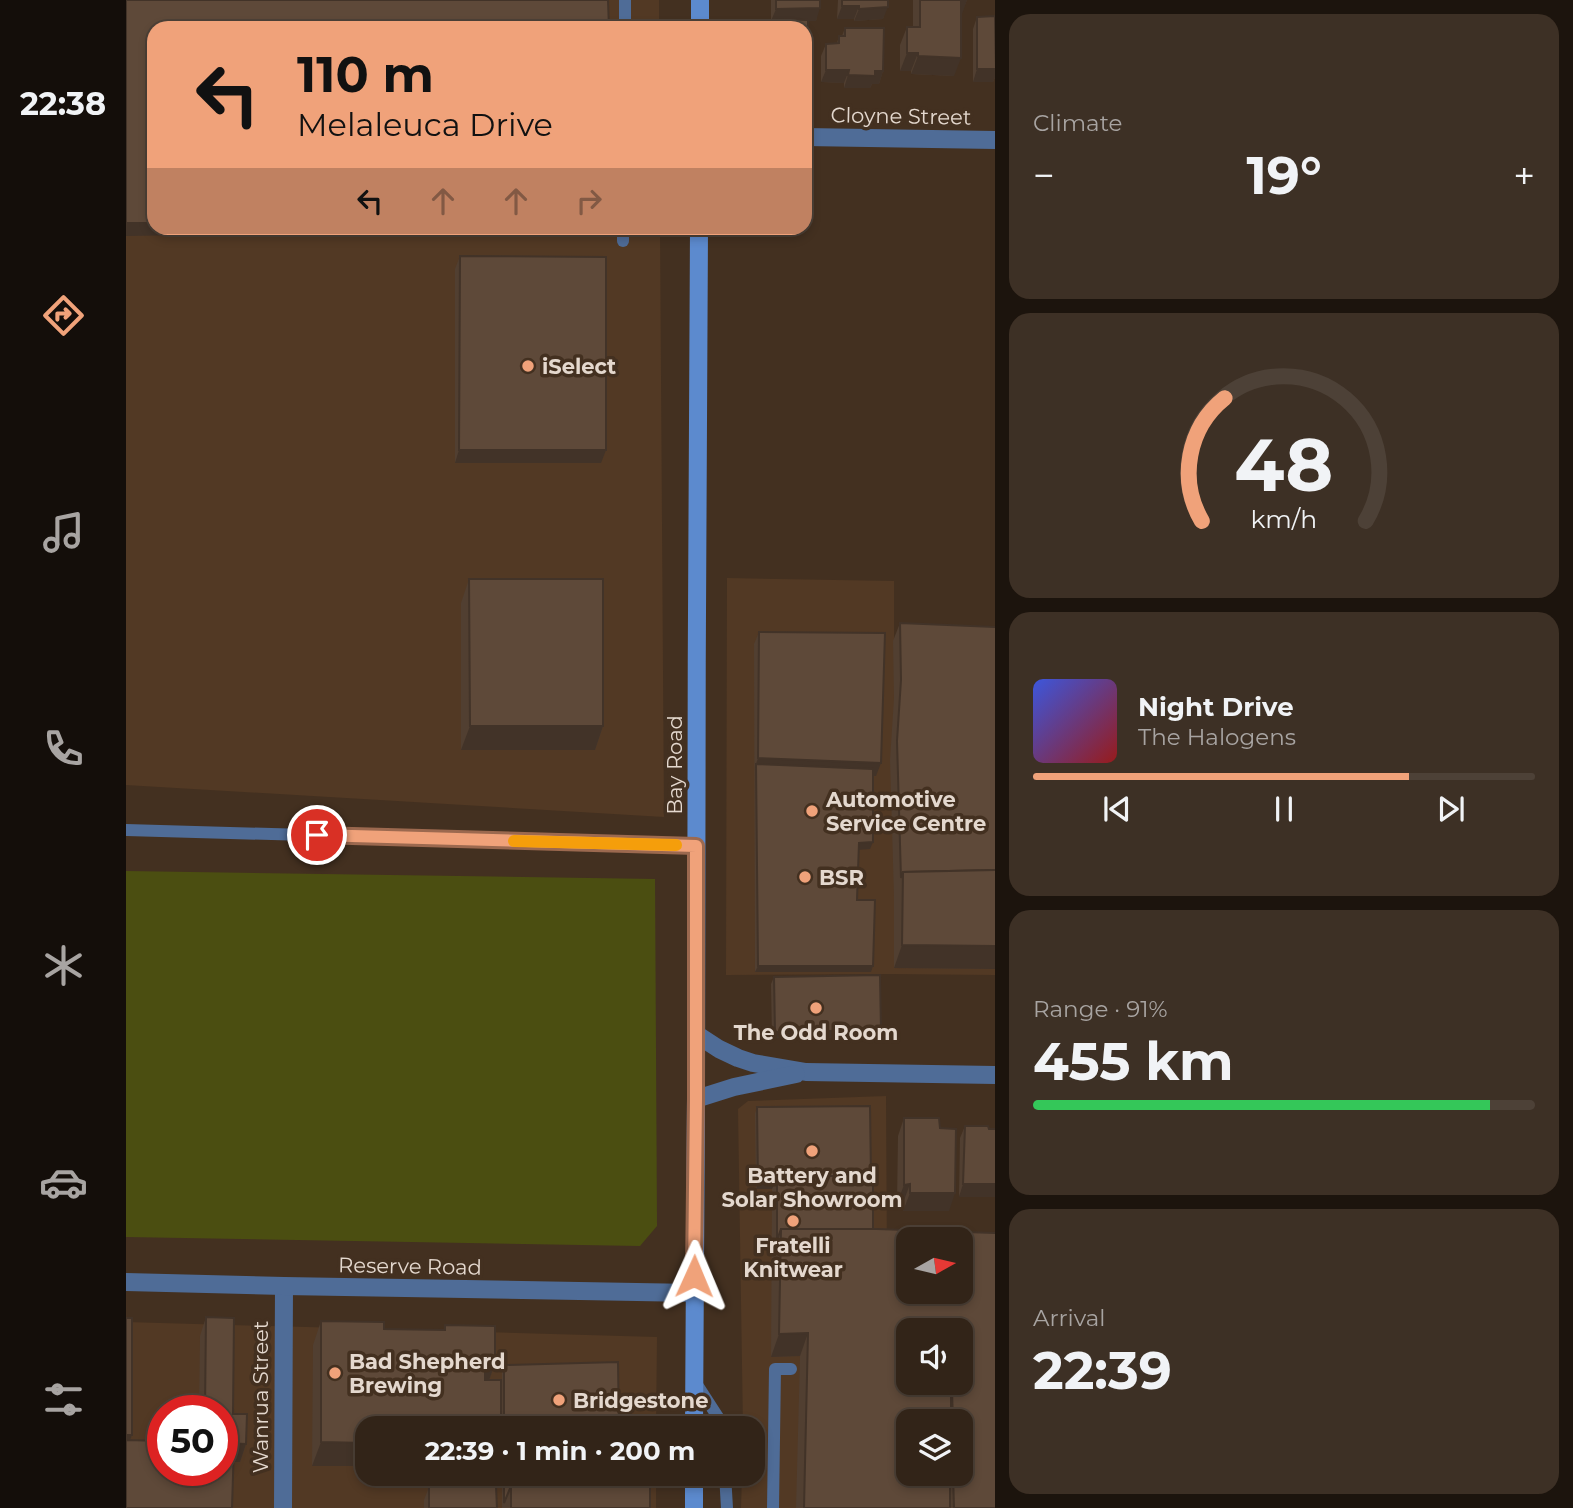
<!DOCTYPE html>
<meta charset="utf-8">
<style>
:root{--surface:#322418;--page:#3d3025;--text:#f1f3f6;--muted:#a8a4a2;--line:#4d4137;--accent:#f0a27a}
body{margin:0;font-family:Montserrat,sans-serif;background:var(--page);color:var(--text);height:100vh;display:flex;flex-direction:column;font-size:26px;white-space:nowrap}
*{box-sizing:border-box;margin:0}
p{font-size:23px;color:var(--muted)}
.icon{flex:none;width:38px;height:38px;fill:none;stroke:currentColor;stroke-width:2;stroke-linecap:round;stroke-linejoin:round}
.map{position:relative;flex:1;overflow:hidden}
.details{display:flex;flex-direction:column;gap:14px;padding:14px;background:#1c140d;width:578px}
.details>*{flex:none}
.hud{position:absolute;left:21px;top:21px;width:665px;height:214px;border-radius:21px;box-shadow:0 4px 10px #0003,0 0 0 2px var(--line);background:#f0a27a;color:#111;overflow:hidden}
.needle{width:46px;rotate:82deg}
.tools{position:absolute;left:770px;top:1227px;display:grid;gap:14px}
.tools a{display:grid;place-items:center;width:77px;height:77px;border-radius:14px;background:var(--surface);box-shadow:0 4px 10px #0003,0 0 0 2px var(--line);font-size:35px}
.speed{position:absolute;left:21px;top:1395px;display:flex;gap:14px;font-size:35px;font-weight:700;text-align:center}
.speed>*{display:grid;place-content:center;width:91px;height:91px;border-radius:50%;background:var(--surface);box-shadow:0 4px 10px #0003,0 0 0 2px var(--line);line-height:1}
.speed .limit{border:10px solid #d22;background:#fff;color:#111}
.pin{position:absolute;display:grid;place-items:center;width:60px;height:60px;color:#fff;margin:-30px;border:4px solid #fff;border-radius:50%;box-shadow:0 2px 7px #0007}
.me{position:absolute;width:77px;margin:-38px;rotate:1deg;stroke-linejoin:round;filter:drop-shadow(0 0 5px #0008)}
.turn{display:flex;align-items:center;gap:24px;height:147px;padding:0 35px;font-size:32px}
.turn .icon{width:91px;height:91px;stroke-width:2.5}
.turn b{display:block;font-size:49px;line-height:60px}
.lanes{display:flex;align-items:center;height:66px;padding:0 35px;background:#0003;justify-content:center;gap:35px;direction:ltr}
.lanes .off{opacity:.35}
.big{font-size:52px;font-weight:700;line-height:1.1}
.details .card{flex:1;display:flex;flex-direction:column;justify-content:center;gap:10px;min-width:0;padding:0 24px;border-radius:21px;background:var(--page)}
.details .dial{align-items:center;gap:0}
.dial svg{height:182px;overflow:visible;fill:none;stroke:var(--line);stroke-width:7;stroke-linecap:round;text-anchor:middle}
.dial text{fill:var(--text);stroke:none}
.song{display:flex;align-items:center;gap:21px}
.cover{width:84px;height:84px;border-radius:10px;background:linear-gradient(135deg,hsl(230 70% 55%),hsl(0 70% 35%))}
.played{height:7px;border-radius:4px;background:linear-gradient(90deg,var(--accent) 75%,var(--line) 75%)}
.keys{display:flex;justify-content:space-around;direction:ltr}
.heat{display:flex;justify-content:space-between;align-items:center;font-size:38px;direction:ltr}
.charge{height:10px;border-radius:5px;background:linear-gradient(90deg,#34c759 91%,var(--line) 0)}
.trip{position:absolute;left:229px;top:1416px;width:410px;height:70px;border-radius:21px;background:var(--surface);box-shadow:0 4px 10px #0003,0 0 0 2px var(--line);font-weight:700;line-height:70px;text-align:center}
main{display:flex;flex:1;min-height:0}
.tab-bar{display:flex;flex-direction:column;width:126px;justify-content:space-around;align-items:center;background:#140e0a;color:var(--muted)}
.tab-bar .icon{width:49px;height:49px}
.tab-bar .active{color:var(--accent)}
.tab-bar b{font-size:32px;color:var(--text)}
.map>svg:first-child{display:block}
.built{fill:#523924;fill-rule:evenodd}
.green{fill:#4b4e11}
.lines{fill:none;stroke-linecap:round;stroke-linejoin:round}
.service{stroke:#4f6c97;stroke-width:12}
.minor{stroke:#4f6c97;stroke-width:18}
.tertiary{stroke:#4f6c97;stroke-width:18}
.secondary{stroke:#5c8ace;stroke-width:18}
.wall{fill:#513f31;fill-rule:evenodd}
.shaded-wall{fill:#423328}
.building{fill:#5e4939;stroke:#423328;stroke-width:2;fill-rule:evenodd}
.route-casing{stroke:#9c694f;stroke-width:18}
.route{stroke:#f0a27a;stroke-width:12}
.slow{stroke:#f59e0b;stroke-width:12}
.poi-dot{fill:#f0a27a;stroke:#433020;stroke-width:2.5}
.labels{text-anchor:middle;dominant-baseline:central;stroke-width:7;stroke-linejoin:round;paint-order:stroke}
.street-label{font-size:21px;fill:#e4d8ce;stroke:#433020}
.poi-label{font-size:21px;font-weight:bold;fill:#e4d8ce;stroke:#433020;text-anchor:start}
</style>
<main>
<nav class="tab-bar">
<b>22:38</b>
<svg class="icon active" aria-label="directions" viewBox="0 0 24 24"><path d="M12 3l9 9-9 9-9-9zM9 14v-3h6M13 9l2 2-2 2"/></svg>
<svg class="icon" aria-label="music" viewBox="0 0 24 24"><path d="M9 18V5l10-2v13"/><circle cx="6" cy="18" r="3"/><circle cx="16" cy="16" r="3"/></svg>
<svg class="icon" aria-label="phone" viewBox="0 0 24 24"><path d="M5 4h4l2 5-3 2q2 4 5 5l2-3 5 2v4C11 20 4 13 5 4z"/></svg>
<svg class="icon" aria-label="climate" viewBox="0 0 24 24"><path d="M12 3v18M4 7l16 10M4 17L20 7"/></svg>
<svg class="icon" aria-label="car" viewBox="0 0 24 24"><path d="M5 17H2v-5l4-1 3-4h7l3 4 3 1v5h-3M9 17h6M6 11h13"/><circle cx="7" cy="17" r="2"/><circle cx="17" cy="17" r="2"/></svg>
<svg class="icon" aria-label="filters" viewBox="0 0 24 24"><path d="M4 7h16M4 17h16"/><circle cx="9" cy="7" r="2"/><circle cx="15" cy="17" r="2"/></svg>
</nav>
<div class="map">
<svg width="870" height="1508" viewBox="0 0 870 1508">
<rect width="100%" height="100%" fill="#433020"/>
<g class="built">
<polygon points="0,0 533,0 533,28 28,28 28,228 534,228 538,817 0,785"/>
<polygon points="601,578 768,581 768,641 869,642 869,975 765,974 600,975"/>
<path d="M760,1096L761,1264L782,1292H835L869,1508H615L616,1474H626V1428H617L612,1109L622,1101ZM782,1330H835V1382H782ZM782,1421H835V1474H782Z"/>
<path d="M0,1322L531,1337L530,1428H242V1474H530V1508H0ZM37,1410H96V1470H37Z"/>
</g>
<polygon class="green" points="0,871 529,879 531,1226 514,1246 0,1237"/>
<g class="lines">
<g class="service">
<polyline points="499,28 499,0"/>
<polyline points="497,241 497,228"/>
<polyline points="0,830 570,846"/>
<polyline points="568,1380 599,1428"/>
<polyline points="599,1474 601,1508"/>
<polyline points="647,1508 649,1369 665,1369"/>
</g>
<g class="minor">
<polyline points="679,137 870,140"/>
<polyline points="570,1034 593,1049 612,1058 627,1063 680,1072 870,1075"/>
<polyline points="570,1099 608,1087 670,1074"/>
<polyline points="157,1508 158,1286"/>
</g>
<polyline class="tertiary" points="0,1282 158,1286 568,1293"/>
<g class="secondary">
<polyline points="574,28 574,0"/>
<path d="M568,1428C568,1317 570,1207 570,1096C571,807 570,517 573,228"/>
<polyline points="568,1474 568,1508"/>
</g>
</g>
<g class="wall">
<polygon points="645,0 694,0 690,21 682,21 679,28 647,28 649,21 645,21"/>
<polygon points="712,0 762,0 757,19 728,21 728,19 711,19"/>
<polygon points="787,0 841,0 835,14 828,76 785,74 785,71 774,71 774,45 781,27 787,27"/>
<polygon points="851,17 870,24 870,75 867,82 847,82 847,29"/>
<polygon points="719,28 757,71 753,84 746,84 744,88 718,88 718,83 695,82 695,56 700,44 711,43 713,36 716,36"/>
<polygon points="334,256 475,463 329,463 329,269"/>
<polygon points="343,579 477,726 469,750 335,750 335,603"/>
<polygon points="774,623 870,627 870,969 768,968 768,896 764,760 768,698 767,641"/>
<polygon points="633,632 750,776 747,776 744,849 733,849 731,900 745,972 629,972 628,644"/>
<polygon points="648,977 755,1030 753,1037 646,1038 645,984"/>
<path d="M631,1107L745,1176L747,1229L870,1233V1508H670L674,1356L645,1357L646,1189H630L629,1114ZM782,1421H835V1474H782Z"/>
<polygon points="778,1118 823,1211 777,1211 777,1203 771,1203 772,1136"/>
<polygon points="839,1126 863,1129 833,1197 834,1138"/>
<polygon points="80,1317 108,1318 107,1414 121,1414 120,1444 114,1462 108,1462 106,1508 0,1508 0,1318 6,1318 6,1435 4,1440 37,1441 37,1470 96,1470 96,1410 73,1410 74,1336"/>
<polygon points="195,1321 258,1329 318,1330 319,1325 369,1364 363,1380 242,1428 242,1470 230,1469 230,1466 186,1466 187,1345"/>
<polygon points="378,1365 493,1428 376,1428 376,1371"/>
<polygon points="376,1474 494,1474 494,1485 524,1508 376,1508"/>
<polygon points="303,1487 371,1508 298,1508 298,1500"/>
</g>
<g class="shaded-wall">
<polygon points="833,0 841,0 836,14 828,14"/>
<polygon points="716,6 733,6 728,19 711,19"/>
<polygon points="762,7 757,19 728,21 733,9"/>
<polygon points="694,8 690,21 645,21 650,9"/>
<polygon points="781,53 792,53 785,71 774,71"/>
<polygon points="792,56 835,58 828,76 785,74"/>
<polygon points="870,67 870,75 867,82 847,82 851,69"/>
<polygon points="700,70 723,70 718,83 695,82"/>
<polygon points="749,71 757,71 753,84 746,84 744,88 718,88 722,75"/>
<polygon points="0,223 28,223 28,228 485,228 485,229 0,236"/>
<polygon points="333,450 480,450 475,463 329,463"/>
<polygon points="344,726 477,726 469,750 335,750"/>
<polygon points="632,758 755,763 750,776 630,771 630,764 628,770"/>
<polygon points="747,842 744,849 731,850 733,843"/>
<polygon points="776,945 870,946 870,969 768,968"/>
<polygon points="632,966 747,966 745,972 629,972"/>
<polygon points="755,1030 753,1037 646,1038 649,1032"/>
<polygon points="632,1183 649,1183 646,1189 630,1189"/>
<polygon points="784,1184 777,1203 771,1203 778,1185"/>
<polygon points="837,1184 870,1184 870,1197 833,1197"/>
<polygon points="784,1193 829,1193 823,1211 777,1211"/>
<polygon points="682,1333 674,1356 645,1357 653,1334"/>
<polygon points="359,1364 369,1364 360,1388 350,1387"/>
<polygon points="0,1435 6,1435 0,1451"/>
<polygon points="195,1442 239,1443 230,1466 186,1466"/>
<polygon points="96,1444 120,1444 114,1462 96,1462"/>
<polygon points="239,1446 242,1446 242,1470 230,1469"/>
</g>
<g class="building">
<polygon points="0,0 482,0 483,28 28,28 28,223 0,223"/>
<polygon points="650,0 694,0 694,8 650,9"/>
<polygon points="716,0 762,0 762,7 733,9 733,6 716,6"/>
<polygon points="794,0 835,0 835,58 792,56 792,53 781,53 781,27 794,27"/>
<polygon points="869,16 870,69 851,69 851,17"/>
<polygon points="650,19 682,20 682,66 679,66 679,28 650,28"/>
<polygon points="719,28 758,28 757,71 749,71 749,76 722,75 723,70 700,70 700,44 713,43 713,36 719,36"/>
<polygon points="334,256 480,257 480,450 333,450"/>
<polygon points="343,579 477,579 477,726 344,726"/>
<polygon points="774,623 870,627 870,870 777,872 775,878 771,741 775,680"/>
<polygon points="633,632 759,633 755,763 632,758"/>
<polygon points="630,764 747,769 747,842 733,843 731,900 749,900 747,966 632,966"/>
<polygon points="870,870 870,946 776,945 777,872"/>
<polygon points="754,975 755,1030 649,1032 648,977"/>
<polygon points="744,1106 745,1176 651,1176 649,1183 632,1183 631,1107"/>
<polygon points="778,1118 813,1118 814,1128 830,1129 829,1193 784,1193 784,1184 778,1185"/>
<polygon points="839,1126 862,1126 863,1129 870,1129 870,1184 837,1184"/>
<polygon points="651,1176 747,1176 747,1229 655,1229 651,1240"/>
<path d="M655,1229H751L870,1233V1508H828L827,1474H835V1421H827L826,1391H825V1421H782V1474H824V1508H678L682,1333L653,1334ZM782,1239H835V1292H782ZM782,1330H835V1382H782Z"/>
<polygon points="80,1317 108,1318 107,1414 121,1414 120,1444 96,1443 96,1410 79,1410"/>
<rect x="0" y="1318" width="6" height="117"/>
<polygon points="195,1321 258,1322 258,1329 319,1330 319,1325 369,1326 369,1364 359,1364 359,1380 375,1380 375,1428 242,1428 242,1446 239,1446 239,1443 195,1442"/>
<polygon points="492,1362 493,1428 378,1428 378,1365"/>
<polygon points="0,1440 37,1441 37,1470 96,1470 96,1443 108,1444 106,1508 0,1508"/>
<polygon points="378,1474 494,1474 494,1485 385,1486 378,1503"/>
<polygon points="524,1485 524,1508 385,1508 385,1486"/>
<polygon points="370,1486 371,1508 303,1508 303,1487"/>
</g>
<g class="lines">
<defs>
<polyline id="route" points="191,835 570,846 570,1099 568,1276"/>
</defs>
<use href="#route" class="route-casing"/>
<use href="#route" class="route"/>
<polyline class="slow" points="388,841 550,845"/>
</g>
<g class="poi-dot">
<circle cx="402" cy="366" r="7"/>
<circle cx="686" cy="811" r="7"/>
<circle cx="679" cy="877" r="7"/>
<circle cx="690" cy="1008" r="7"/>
<circle cx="686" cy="1151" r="7"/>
<circle cx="667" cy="1221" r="7"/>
<circle cx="209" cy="1373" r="7"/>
<circle cx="433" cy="1400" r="7"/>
</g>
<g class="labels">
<g class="street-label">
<text transform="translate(775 116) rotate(1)">Cloyne Street</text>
<text transform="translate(548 765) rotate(-90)">Bay Road</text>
<text transform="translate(284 1266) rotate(1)">Reserve Road</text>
<text transform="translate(134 1397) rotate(-90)">Wanrua Street</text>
</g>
<g class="poi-label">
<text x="416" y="366">iSelect</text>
<text x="700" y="799">Automotive<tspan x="700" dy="24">Service Centre</tspan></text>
<text x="693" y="877">BSR</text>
<text x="690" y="1032" text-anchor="middle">The Odd Room</text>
<text x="686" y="1175" text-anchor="middle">Battery and<tspan x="686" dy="24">Solar Showroom</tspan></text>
<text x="667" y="1245" text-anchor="middle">Fratelli<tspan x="667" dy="24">Knitwear</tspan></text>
<text x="223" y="1361">Bad Shepherd<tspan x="223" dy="24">Brewing</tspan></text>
<text x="447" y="1400">Bridgestone</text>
</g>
</g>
</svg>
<div class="tools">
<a><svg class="needle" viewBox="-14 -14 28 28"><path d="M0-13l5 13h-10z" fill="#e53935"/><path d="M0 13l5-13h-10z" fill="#a8a4a2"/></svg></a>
<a><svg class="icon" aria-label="sound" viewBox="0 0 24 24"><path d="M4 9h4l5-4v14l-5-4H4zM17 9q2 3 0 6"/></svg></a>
<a><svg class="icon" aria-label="layers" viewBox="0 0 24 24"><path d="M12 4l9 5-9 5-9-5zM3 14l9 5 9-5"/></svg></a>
</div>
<div class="speed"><div class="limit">50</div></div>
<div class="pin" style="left:191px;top:835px;background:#d93025"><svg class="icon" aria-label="arrive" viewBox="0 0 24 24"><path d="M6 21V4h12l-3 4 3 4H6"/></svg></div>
<svg class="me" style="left:568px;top:1276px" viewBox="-20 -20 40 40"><path d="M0-17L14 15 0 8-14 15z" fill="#f0a27a" stroke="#fff" stroke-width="4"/></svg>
<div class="trip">22:39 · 1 min · 200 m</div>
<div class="hud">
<div class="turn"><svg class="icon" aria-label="left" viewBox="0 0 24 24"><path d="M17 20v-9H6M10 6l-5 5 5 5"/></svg><div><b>110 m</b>Melaleuca Drive</div></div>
<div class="lanes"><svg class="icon" aria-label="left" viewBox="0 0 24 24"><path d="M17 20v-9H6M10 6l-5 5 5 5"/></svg><svg class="icon off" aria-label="ahead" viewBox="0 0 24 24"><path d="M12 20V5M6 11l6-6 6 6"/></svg><svg class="icon off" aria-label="ahead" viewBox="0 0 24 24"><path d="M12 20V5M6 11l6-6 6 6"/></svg><svg class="icon off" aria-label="right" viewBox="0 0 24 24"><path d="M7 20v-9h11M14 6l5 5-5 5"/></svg></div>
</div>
</div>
<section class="details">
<div class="card"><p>Climate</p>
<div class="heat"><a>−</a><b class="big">19°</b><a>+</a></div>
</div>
<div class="card dial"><svg viewBox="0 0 100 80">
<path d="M14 69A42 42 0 1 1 86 69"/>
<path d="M14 69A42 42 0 0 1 24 15" stroke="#f0a27a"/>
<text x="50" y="56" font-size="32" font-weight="700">48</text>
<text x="50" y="72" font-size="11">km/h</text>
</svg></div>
<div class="card">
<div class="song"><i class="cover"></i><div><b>Night Drive</b><p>The Halogens</p></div></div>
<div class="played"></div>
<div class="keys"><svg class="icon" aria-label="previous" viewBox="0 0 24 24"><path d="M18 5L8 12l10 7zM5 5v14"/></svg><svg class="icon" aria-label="pause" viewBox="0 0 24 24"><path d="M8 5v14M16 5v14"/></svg><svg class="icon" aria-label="next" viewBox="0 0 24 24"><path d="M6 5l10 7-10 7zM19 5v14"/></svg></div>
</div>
<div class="card"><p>Range · 91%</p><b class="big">455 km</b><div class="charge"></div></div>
<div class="card"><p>Arrival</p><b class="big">22:39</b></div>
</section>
</main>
